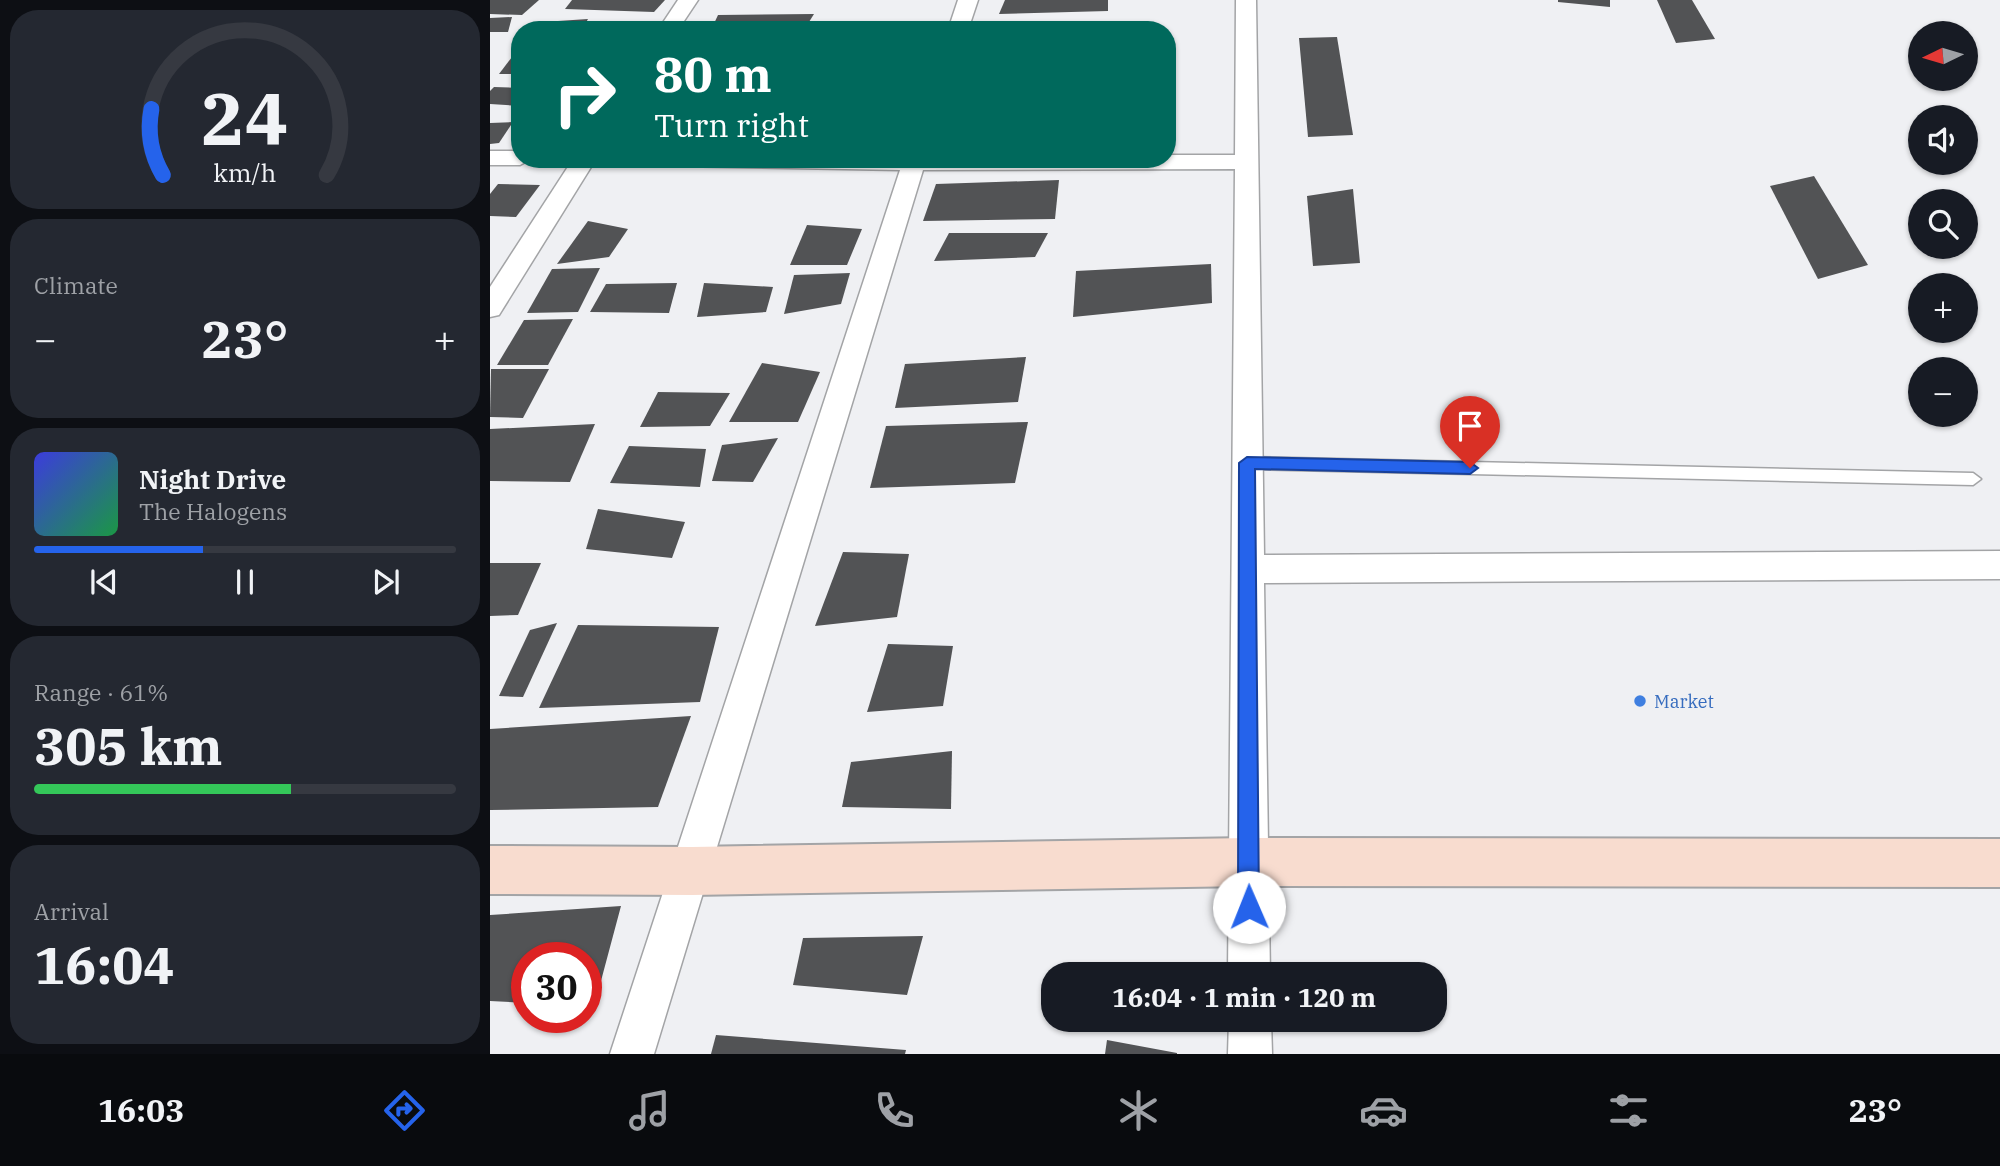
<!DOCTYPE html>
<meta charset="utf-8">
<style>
:root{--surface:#171b24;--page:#242831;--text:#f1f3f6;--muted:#9ea1a6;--line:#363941;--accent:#2563eb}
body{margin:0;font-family:"IBM Plex Serif",serif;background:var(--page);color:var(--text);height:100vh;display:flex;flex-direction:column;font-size:26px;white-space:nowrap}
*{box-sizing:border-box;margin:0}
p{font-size:23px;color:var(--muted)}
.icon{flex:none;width:38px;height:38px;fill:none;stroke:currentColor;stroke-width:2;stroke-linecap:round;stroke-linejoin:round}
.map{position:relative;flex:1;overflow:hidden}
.drawer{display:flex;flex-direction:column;gap:10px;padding:10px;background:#0d0f14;width:490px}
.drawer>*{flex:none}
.top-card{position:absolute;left:21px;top:21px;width:665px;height:147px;border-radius:28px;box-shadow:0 2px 5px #0004;background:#00695c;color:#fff;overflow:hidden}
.needle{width:46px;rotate:265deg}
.buttons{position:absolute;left:1418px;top:21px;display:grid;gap:14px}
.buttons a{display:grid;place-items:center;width:70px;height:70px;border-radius:50%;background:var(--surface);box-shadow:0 2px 5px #0004;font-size:35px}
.speed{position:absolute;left:21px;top:942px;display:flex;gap:14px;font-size:35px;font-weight:700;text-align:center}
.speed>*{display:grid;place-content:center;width:91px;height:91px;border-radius:50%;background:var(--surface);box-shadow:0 2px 5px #0004;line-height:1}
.speed .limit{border:10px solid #d22;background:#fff;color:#111}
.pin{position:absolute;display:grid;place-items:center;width:60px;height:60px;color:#fff;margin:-72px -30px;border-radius:50% 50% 50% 0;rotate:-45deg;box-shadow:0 0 7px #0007}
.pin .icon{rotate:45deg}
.me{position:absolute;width:77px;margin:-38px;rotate:359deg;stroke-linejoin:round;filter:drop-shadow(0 0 5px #0008)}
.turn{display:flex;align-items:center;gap:24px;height:147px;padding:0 28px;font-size:32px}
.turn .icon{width:91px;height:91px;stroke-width:2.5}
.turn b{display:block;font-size:49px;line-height:60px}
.big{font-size:52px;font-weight:700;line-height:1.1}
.drawer .widget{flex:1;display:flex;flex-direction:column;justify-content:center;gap:10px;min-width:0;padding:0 24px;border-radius:28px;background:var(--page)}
.drawer .dial{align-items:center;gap:0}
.dial svg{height:182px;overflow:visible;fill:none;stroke:var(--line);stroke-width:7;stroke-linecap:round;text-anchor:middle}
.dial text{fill:var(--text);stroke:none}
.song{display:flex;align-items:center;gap:21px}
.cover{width:84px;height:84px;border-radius:10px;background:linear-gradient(135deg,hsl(240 70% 55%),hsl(140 70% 35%))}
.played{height:7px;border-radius:4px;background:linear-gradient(90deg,var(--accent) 40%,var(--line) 40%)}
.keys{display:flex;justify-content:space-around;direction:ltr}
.heat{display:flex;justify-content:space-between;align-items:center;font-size:38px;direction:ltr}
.charge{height:10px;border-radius:5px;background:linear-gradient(90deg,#34c759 61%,var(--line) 0)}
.trip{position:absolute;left:551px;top:962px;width:406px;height:70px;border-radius:28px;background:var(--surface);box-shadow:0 2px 5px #0004;font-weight:700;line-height:70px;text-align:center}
.menu{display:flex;height:112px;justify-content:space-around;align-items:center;background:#090b0e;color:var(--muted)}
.menu .icon{width:49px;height:49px}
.menu .selected{color:var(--accent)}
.menu b{font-size:32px;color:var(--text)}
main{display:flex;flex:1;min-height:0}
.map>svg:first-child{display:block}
.building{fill:#525355}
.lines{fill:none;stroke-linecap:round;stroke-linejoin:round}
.lane-casing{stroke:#a3a4a6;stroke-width:3}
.street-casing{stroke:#a3a4a6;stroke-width:3}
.secondary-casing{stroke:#a3a4a6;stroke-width:4}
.lane{fill:#fff;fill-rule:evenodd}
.street{fill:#fff;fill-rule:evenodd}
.secondary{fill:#f8dccf;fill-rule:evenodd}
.route{fill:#2563eb;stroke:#184099;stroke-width:2}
.shop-dot{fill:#3f7fe0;stroke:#eff0f3;stroke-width:2.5}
.labels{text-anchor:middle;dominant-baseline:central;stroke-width:7;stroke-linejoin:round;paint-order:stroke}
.shop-label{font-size:18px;fill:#366cbe;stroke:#eff0f3;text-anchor:start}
</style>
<main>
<section class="drawer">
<div class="widget dial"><svg viewBox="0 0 100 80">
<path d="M14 69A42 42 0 1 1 86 69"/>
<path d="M14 69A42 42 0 0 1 9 40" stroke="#2563eb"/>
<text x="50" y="56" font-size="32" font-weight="700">24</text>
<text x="50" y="72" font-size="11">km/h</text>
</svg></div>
<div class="widget"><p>Climate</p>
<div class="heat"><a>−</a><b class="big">23°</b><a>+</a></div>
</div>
<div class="widget">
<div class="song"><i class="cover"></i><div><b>Night Drive</b><p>The Halogens</p></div></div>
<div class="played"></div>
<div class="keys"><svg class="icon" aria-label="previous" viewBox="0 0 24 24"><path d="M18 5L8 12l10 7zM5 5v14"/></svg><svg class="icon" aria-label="pause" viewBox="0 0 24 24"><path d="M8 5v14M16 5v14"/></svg><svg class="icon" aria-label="next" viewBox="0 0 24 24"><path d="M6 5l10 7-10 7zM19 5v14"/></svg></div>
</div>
<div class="widget"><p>Range · 61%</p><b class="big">305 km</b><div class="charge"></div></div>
<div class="widget"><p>Arrival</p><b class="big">16:04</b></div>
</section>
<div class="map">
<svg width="1510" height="1054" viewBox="0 0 1510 1054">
<rect width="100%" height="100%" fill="#eff0f3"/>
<g class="building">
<polygon points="0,0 49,0 32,15 0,14"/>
<polygon points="82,0 175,0 164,12 75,9"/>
<polygon points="515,0 618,0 618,11 509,14"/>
<polygon points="1068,0 1120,0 1120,7 1068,2"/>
<polygon points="1167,0 1202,0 1225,39 1186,43"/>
<polygon points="324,14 314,30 221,30 228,15"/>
<polygon points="22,17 18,32 0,32 0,18"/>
<polygon points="98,19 92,30 48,30 53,22"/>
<polygon points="151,21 146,30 107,30 112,22"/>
<polygon points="847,37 863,135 818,137 809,38"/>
<polygon points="22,57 30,57 30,74 9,74"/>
<polygon points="4,87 30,88 30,106 0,104 0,91"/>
<polygon points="23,122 9,143 0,144 0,123"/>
<polygon points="1324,176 1378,265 1328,279 1280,186"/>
<polygon points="569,180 565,219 433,221 446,184"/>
<polygon points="8,184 50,185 26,217 0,216 0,194"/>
<polygon points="863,189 870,263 823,266 817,196"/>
<polygon points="98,221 138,229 119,257 67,264"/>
<polygon points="317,225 372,229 357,265 300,265"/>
<polygon points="459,233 558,233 545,257 444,261"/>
<polygon points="721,264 722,303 583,317 586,271"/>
<polygon points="110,268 88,312 37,313 62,269"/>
<polygon points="360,273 351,304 294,314 304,275"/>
<polygon points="187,283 179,313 100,312 116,284"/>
<polygon points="214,283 283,287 276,312 207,317"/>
<polygon points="83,319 58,365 7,365 34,320"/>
<polygon points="536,357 528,402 405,408 415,364"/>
<polygon points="272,363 330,372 308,422 239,422"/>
<polygon points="1,369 59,369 33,418 0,417"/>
<polygon points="168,392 240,393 220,426 150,427"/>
<polygon points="538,422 525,483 380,488 396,426"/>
<polygon points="105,424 80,482 0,481 0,429"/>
<polygon points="288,438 263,482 222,481 232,445"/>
<polygon points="139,446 216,449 210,487 120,483"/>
<polygon points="108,509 195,522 182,558 96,549"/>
<polygon points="353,552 419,554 407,617 325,626"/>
<polygon points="0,563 51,563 28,615 0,616"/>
<polygon points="67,623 33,697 9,696 40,630"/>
<polygon points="88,625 229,627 210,702 49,708"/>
<polygon points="398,644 463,646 453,706 377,712"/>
<polygon points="201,716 168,807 0,810 0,729"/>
<polygon points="462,751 461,809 352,807 361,762"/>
<polygon points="131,906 104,1007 96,1007 96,957 37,957 37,1003 0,1001 0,915"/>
<polygon points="433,936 417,995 303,985 313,938"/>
<polygon points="226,1035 416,1050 415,1054 221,1054"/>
<polygon points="617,1040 687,1053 687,1054 615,1054"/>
</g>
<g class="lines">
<defs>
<polygon id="lane" points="757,457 1483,473 1491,479 1483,485 757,469 749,463"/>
<g id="street">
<polygon points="188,0 208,0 188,30 168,30"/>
<polygon points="468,0 488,0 478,30 458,30"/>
<polygon points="746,0 766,0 774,555 1510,551 1510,579 774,583 780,975 738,975 745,169 433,170 164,1054 120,1054 410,170 181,166 173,164 170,159 677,159 677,155 745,155"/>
<polygon points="0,151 30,151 30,159 41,159 30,165 0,165"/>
<polygon points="83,159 106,159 9,315 0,317 0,287"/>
<polygon points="739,1020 781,1020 782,1054 738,1054"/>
</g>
<polygon id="secondary" points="758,838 1510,839 1510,887 758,886 202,895 0,894 0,846 202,847"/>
</defs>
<use href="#lane" class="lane-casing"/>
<use href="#street" class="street-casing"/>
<use href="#secondary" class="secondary-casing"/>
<use href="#lane" class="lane"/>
<use href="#street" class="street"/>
<use href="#secondary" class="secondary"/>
</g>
<polygon class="route" points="757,457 980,462 988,468 980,474 765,469 769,907 766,915 759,918 751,915 748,907 749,463"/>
<circle class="shop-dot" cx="1150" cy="701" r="7"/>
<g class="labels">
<g class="shop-label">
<text x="1164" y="701">Market</text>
</g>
</g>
</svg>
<div class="buttons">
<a><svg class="needle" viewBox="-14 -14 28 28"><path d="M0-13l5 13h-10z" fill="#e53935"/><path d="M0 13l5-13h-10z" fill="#9ea1a6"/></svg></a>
<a><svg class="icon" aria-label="sound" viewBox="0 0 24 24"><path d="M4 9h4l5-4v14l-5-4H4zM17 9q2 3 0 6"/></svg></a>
<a><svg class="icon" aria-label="search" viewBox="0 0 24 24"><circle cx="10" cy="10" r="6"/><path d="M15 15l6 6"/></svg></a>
<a>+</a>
<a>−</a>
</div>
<div class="speed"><div class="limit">30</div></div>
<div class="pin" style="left:980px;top:468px;background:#d93025"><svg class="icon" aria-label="arrive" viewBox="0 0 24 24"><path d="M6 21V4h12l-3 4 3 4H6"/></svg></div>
<svg class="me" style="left:759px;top:907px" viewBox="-20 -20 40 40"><circle r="19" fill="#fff"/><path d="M0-13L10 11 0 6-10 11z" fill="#2563eb"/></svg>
<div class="trip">16:04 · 1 min · 120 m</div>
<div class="top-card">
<div class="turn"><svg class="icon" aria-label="right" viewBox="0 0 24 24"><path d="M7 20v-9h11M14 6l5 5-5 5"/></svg><div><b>80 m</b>Turn right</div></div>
</div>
</div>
</main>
<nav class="menu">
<b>16:03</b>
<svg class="icon selected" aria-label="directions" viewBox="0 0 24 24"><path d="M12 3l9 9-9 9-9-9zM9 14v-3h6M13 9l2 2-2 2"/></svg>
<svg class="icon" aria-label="music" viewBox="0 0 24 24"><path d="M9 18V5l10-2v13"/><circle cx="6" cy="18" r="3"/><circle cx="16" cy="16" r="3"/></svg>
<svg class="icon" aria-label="phone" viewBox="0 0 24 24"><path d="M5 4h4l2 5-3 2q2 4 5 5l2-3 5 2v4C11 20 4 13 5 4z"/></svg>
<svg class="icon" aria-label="climate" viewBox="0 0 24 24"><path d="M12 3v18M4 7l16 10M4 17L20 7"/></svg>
<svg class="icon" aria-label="car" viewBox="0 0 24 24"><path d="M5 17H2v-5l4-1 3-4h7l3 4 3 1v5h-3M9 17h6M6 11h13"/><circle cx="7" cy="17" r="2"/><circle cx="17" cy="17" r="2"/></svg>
<svg class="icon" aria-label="filters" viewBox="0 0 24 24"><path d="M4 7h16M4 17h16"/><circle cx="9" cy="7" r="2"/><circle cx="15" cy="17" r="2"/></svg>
<b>23°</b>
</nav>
